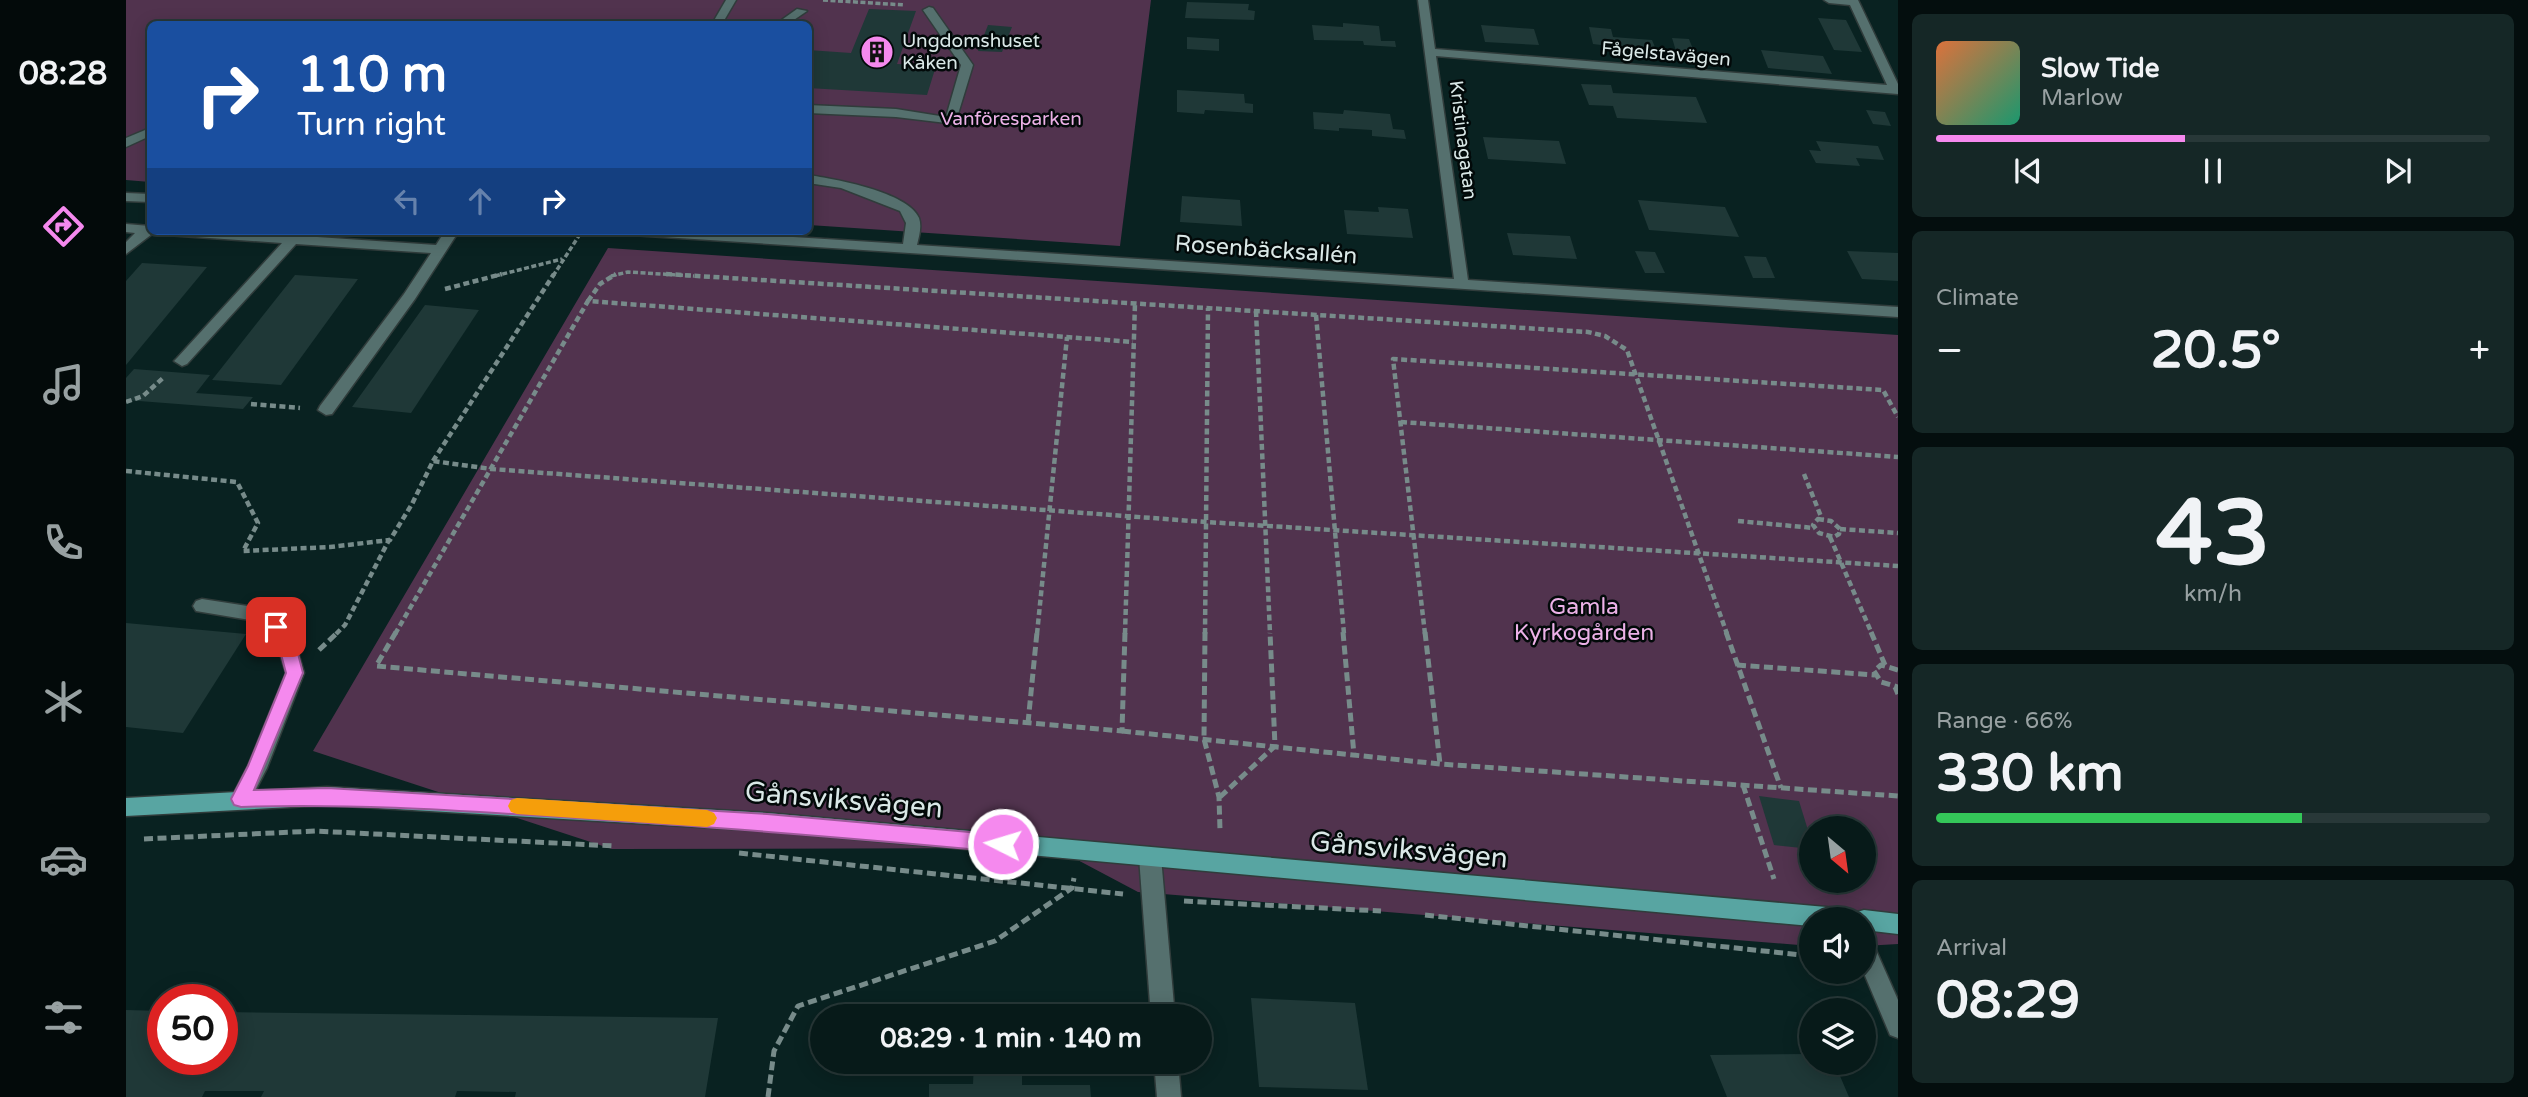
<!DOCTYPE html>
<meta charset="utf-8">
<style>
:root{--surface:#071a19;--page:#152726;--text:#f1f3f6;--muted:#98a1a2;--line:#283838;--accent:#f589ee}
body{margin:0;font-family:"Varela Round",sans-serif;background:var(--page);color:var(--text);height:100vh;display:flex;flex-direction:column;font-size:26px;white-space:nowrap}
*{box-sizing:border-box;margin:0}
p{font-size:23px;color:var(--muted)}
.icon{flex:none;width:38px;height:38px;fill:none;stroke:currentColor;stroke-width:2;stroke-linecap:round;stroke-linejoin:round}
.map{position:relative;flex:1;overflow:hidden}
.details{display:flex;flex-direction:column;gap:14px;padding:14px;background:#040e0e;width:630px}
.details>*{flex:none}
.guide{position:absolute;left:21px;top:21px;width:665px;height:214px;border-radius:10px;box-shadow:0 4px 18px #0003,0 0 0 2px var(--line);background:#1a4fa0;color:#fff;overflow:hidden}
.needle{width:46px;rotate:151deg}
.fabs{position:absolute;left:1673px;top:816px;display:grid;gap:14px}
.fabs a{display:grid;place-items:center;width:77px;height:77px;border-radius:50%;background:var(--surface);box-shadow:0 4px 18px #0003,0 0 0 2px var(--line);font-size:35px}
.speed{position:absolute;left:21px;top:984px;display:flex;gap:14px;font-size:35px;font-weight:700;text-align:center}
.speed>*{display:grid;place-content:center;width:91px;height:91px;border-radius:50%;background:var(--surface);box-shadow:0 4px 18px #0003,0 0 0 2px var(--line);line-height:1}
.speed .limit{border:10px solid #d22;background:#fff;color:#111}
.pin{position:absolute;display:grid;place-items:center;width:60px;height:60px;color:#fff;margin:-30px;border-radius:14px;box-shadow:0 4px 10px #0006}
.me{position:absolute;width:77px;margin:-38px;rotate:275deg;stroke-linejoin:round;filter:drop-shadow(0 0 5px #0008)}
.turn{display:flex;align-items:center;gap:24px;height:147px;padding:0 35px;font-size:32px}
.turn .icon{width:91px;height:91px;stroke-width:2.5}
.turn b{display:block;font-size:49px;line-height:60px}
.lanes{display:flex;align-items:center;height:66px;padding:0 35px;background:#0003;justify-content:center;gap:35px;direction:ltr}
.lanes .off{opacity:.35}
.big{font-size:52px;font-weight:700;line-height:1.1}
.details .card{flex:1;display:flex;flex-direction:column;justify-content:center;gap:10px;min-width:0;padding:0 24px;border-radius:10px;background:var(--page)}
.details .dial{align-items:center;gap:0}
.dial b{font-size:91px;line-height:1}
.song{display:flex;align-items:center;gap:21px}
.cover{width:84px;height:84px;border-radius:10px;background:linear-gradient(135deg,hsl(20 70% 55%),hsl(160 70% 35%))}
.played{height:7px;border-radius:4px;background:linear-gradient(90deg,var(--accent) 45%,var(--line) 45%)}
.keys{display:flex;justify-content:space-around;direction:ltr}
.heat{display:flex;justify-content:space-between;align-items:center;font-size:38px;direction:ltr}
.charge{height:10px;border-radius:5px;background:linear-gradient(90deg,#34c759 66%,var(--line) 0)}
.trip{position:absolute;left:684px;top:1004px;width:402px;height:70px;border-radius:35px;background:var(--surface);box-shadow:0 4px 18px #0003,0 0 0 2px var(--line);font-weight:700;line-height:70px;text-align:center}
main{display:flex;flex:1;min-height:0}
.tab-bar{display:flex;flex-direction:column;width:126px;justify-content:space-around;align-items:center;background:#030a0a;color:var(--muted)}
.tab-bar .icon{width:49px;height:49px}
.tab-bar .selected{color:var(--accent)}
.tab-bar b{font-size:32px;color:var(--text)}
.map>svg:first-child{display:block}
.green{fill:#51334e;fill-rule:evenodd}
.building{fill:#1f3837}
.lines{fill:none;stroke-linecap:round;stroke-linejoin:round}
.minor-casing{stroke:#303c3b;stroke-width:3}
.major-casing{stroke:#303c3b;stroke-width:3}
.path-far2{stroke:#778b8a;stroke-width:3.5;stroke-dasharray:5 2.5;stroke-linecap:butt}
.path-far1{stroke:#778b8a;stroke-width:4.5;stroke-dasharray:6 3.5;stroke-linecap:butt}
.path{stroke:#778b8a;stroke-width:5;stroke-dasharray:9 4.5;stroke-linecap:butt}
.minor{fill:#55706e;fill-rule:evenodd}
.major{fill:#58a5a2;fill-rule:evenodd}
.route{fill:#f589ee;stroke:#9f599b;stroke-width:2}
.slow{fill:#f59e0b}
.labels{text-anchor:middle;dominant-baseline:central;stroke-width:5;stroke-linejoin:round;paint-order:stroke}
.far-poi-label{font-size:19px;fill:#dae8e7;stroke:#020909;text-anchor:start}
.far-street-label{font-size:19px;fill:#dae8e7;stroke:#020909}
.far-park-label{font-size:19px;fill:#ecb1e7;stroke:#020909}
.street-label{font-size:23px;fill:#dae8e7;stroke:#020909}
.park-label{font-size:23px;fill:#ecb1e7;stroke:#020909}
.near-street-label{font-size:28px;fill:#dae8e7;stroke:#020909}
</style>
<main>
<nav class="tab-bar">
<b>08:28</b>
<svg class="icon selected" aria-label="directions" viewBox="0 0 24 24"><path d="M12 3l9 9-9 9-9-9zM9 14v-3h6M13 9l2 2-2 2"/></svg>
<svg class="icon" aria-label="music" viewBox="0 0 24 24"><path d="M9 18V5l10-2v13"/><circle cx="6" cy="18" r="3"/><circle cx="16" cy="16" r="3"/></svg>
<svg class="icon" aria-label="phone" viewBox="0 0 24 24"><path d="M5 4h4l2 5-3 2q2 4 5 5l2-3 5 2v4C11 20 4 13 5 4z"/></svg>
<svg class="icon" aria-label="climate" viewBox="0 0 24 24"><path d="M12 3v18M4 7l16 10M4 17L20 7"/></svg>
<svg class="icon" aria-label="car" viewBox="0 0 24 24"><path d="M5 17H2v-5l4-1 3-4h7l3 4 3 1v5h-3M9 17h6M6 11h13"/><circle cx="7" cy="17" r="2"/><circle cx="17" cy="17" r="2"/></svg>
<svg class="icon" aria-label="filters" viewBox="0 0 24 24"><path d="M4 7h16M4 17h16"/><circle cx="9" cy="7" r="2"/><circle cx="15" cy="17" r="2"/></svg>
</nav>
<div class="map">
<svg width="1772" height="1097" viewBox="0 0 1772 1097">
<rect width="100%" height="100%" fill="#092221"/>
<g class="green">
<polygon points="0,0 1025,0 994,246 683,225 682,24 24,24 24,182 0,180"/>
<path d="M482,248L1772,335V944L1738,946V919H1685V946L1012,892L929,848L486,849L187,751ZM1685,828H1738V880H1685Z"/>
</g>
<g class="building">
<polygon points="1061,2 1123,4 1122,10 1129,11 1128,20 1059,18"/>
<polygon points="743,9 790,11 771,64 810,66 801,95 682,88 682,50 725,53"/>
<polygon points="1692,18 1720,20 1736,52 1708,50"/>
<polygon points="1217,23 1253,26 1255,41 1269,41 1270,47 1238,45 1237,41 1188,40 1186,25 1217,27"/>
<polygon points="862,25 886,27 876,52 852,51"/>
<polygon points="1355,25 1408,29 1413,45 1359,42"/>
<polygon points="1463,27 1485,29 1487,37 1526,40 1531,52 1467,44"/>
<polygon points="1061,37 1093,39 1093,51 1061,49"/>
<polygon points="1546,38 1563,39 1568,52 1550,51"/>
<polygon points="1635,50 1697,56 1706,74 1642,68"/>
<polygon points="1455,84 1485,85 1487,93 1570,97 1581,123 1491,118 1487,106 1463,105"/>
<polygon points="1051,90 1118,94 1119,103 1127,104 1127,113 1079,110 1078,114 1051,112"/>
<polygon points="1218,110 1264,114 1267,129 1278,130 1280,139 1246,136 1246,130 1213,128 1213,131 1188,129 1187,112 1217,114"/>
<polygon points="1740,110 1759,112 1765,126 1747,124"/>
<polygon points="1357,137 1433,141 1440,164 1362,159"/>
<polygon points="1690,141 1752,146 1758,160 1730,158 1734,166 1690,163 1683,150 1695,151"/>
<polygon points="1056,196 1114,200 1116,226 1054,222"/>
<polygon points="1512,200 1599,207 1613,237 1523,230"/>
<polygon points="1252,207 1282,209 1287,238 1221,234 1218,210 1253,212"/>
<polygon points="1381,233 1444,236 1451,259 1387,255"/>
<polygon points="1509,251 1529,252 1539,273 1519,273"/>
<polygon points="1721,251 1772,253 1772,281 1736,279"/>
<polygon points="1618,256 1640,257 1649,278 1627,278"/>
<polygon points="16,263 81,267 0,365 0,281"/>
<polygon points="169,275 232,279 155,385 86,380"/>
<polygon points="299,305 353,310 285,413 226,407"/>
<polygon points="8,369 84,375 70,393 127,397 117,409 0,400 0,378"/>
<polygon points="0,623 120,634 57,733 0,727"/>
<polygon points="1633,796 1673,801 1685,840 1685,849 1648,845"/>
<polygon points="1125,998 1229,1003 1242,1090 1133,1087"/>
<polygon points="0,1010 37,1011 37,1059 96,1059 96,1012 592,1018 579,1097 389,1097 390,1092 331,1091 329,1097 135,1097 138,1091 79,1091 76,1097 0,1097"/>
<polygon points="1685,1054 1685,1062 1708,1062 1723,1097 1601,1097 1584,1055"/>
<polygon points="848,1062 896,1062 896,1085 964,1085 965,1097 803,1097 803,1084 847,1084"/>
</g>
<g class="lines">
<defs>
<g id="minor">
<polygon points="600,0 610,0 596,24 586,24"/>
<path d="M1292,0H1302L1309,49L1761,85L1724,5L1703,3L1698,0H1732L1772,84V94L1310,56L1342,280L1772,307V317L506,235L499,231H571L777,244L780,223L774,211L715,188L682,183V175C709,179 782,192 793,218C796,227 793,236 791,245L1328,279Z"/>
<polygon points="803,7 807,8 847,65 829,124 770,117 682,113 682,105 770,109 820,117 835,65 797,10"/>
<polygon points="671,9 681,11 662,24 650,24"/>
<polygon points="24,128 24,136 0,147 0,138"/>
<polygon points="0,193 24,194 24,202 0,201"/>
<polygon points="0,224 24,226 24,231 30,231 0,254 0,242 9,233 0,232"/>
<polygon points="34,231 103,231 310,245 319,231 333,231 289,299 206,414 200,415 192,410 194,406 278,294 305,253 170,244 61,364 56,366 48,361 51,358 156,243 41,235"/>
<polygon points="76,599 128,607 157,622 170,646 178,673 141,768 122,805 115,808 108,805 105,799 122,766 160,673 152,647 143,632 124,620 70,611 67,606 70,601"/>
<polygon points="1024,847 1031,850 1035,857 1049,1017 1025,1017 1013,857 1017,850"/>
<polygon points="1738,938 1746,941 1772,1000 1772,1038 1764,1035 1737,971"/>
<polygon points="1028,1062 1052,1062 1055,1097 1031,1097"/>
</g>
<polygon id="major" points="201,787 641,813 1723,909 1731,912 1738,910 1772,914 1772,934 1738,930 1738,919 1685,919 1685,926 641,831 201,805 0,816 0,798"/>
</defs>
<use href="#minor" class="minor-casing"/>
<use href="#major" class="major-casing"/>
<g class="path-far2">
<polyline points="697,0 779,5"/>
<polyline points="369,276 436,259"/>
<polyline points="427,276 456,231"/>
<polyline points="485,276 502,272 568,276"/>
</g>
<g class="path-far1">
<polyline points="540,274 1462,332 1479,336 1501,350 1601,634"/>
<polyline points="319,289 376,274"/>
<polyline points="462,301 474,284 490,274"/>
<polyline points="1130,311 1144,634"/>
<polyline points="1190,315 1218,634"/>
<polyline points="0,402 17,396 37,378"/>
<polyline points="125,404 174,408"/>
<polyline points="1275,422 1772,457"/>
<polyline points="307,461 428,274"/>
<polyline points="0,471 111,482 132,523 117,551 204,547 264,540 286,504 307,461 365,469 1080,522 1772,566"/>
<polyline points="1678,474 1696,519"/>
<polygon points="1692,519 1705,521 1714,529 1713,534 1708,537 1693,533 1687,525"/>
<polyline points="1612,521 1688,528"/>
<polyline points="1714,529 1772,533"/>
<polyline points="1704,537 1746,634"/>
<polyline points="210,634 219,625 263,540"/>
<polyline points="269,634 462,301 1007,342"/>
<polyline points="911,634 941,337"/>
<polyline points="999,634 1009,303"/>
<polyline points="1079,634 1082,308"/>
<polyline points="1299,634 1267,359 1757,390 1772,417"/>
</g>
<g class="path">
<polyline points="270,632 250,666 996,731 999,632"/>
<polyline points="1079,632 1078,739 1093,797 1094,830"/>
<polyline points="1217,632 1228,755"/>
<polyline points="1299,632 1314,764"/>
<polyline points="1600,632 1655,788"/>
<polyline points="1745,632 1759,665"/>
<polyline points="193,650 212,632"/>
<polyline points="1611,665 1749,675"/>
<polyline points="1772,670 1755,665 1748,671 1755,682 1772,687"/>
<polyline points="1769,687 1772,694"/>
<polyline points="902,723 911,632"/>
<polyline points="996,731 1314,764 1772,796"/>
<polyline points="1617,785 1648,879"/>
<polyline points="1094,797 1149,746 1144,632"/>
<polyline points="18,839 189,831 489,846"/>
<polyline points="613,853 997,894"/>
<polyline points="1058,901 1255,911"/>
<polyline points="1299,915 1685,956"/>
<polyline points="642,1097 648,1051 672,1006 869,941 946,888 948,878"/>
</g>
<use href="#minor" class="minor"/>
<use href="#major" class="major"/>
</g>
<path class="route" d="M150,620L156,622L170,646L177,673L128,790L201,788L641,814L877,835L884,837L886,844L884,850L877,852C734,839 591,827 448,818C337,811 226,803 115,807L108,805L105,799L122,766L160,673L153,647L142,627L144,622Z"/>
<polygon class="slow" points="391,798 581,810 588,813 591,818 588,824 581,827 391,814 385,812 382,806 385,800"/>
<defs>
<symbol id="building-disc" viewBox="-11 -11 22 22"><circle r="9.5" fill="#f589ee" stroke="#020909"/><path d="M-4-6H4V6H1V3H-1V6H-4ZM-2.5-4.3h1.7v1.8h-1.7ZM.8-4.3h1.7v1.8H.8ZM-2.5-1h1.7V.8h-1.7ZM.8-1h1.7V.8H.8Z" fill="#111"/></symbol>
</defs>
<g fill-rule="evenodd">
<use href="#building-disc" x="732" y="33" width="38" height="38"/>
</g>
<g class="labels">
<g class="far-poi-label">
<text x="776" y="41">Ungdomshuset<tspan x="776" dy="22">Kåken</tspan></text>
</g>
<g class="far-street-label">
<text transform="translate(1540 54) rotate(5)">Fågelstavägen</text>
<text transform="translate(1337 140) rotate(83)">Kristinagatan</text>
</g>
<g class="far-park-label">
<text x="885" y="119">Vanföresparken</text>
</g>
<g class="street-label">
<text transform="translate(1140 250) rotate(4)">Rosenbäcksallén</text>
</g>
<g class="park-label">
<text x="1458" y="607">Gamla<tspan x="1458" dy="26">Kyrkogården</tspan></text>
</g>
<g class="near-street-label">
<text transform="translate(718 800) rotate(5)">Gånsviksvägen</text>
<text transform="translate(1283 850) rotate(5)">Gånsviksvägen</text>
</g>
</g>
</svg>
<div class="fabs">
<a><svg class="needle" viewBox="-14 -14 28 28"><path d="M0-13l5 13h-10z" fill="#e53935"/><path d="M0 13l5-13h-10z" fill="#98a1a2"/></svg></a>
<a><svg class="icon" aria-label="sound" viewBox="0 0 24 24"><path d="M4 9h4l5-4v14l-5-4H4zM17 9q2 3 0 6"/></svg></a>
<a><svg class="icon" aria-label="layers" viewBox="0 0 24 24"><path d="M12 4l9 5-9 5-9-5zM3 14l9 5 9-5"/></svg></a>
</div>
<div class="speed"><div class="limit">50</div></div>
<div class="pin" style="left:150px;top:627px;background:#d93025"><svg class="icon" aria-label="arrive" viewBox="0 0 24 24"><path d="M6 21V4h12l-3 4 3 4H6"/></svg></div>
<svg class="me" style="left:877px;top:844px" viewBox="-20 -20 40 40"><circle r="17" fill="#f589ee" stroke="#fff" stroke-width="3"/><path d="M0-11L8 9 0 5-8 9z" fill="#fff"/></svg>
<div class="trip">08:29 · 1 min · 140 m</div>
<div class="guide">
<div class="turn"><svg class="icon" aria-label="right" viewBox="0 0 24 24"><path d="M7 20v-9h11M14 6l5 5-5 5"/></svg><div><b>110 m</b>Turn right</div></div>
<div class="lanes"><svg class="icon off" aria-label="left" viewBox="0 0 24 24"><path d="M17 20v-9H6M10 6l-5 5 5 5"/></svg><svg class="icon off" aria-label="ahead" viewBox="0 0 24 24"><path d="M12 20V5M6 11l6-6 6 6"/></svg><svg class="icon" aria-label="right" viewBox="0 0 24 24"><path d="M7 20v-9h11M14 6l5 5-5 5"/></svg></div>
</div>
</div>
<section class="details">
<div class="card">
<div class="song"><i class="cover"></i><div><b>Slow Tide</b><p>Marlow</p></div></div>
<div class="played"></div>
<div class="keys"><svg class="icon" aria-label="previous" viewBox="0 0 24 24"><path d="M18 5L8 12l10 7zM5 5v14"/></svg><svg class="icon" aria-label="pause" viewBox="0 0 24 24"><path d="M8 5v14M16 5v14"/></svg><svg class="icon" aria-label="next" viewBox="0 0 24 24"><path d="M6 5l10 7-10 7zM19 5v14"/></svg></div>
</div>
<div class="card"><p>Climate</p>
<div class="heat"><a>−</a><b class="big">20.5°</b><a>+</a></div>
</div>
<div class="card dial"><b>43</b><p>km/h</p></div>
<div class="card"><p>Range · 66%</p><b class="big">330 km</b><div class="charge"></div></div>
<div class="card"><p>Arrival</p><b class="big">08:29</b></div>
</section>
</main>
